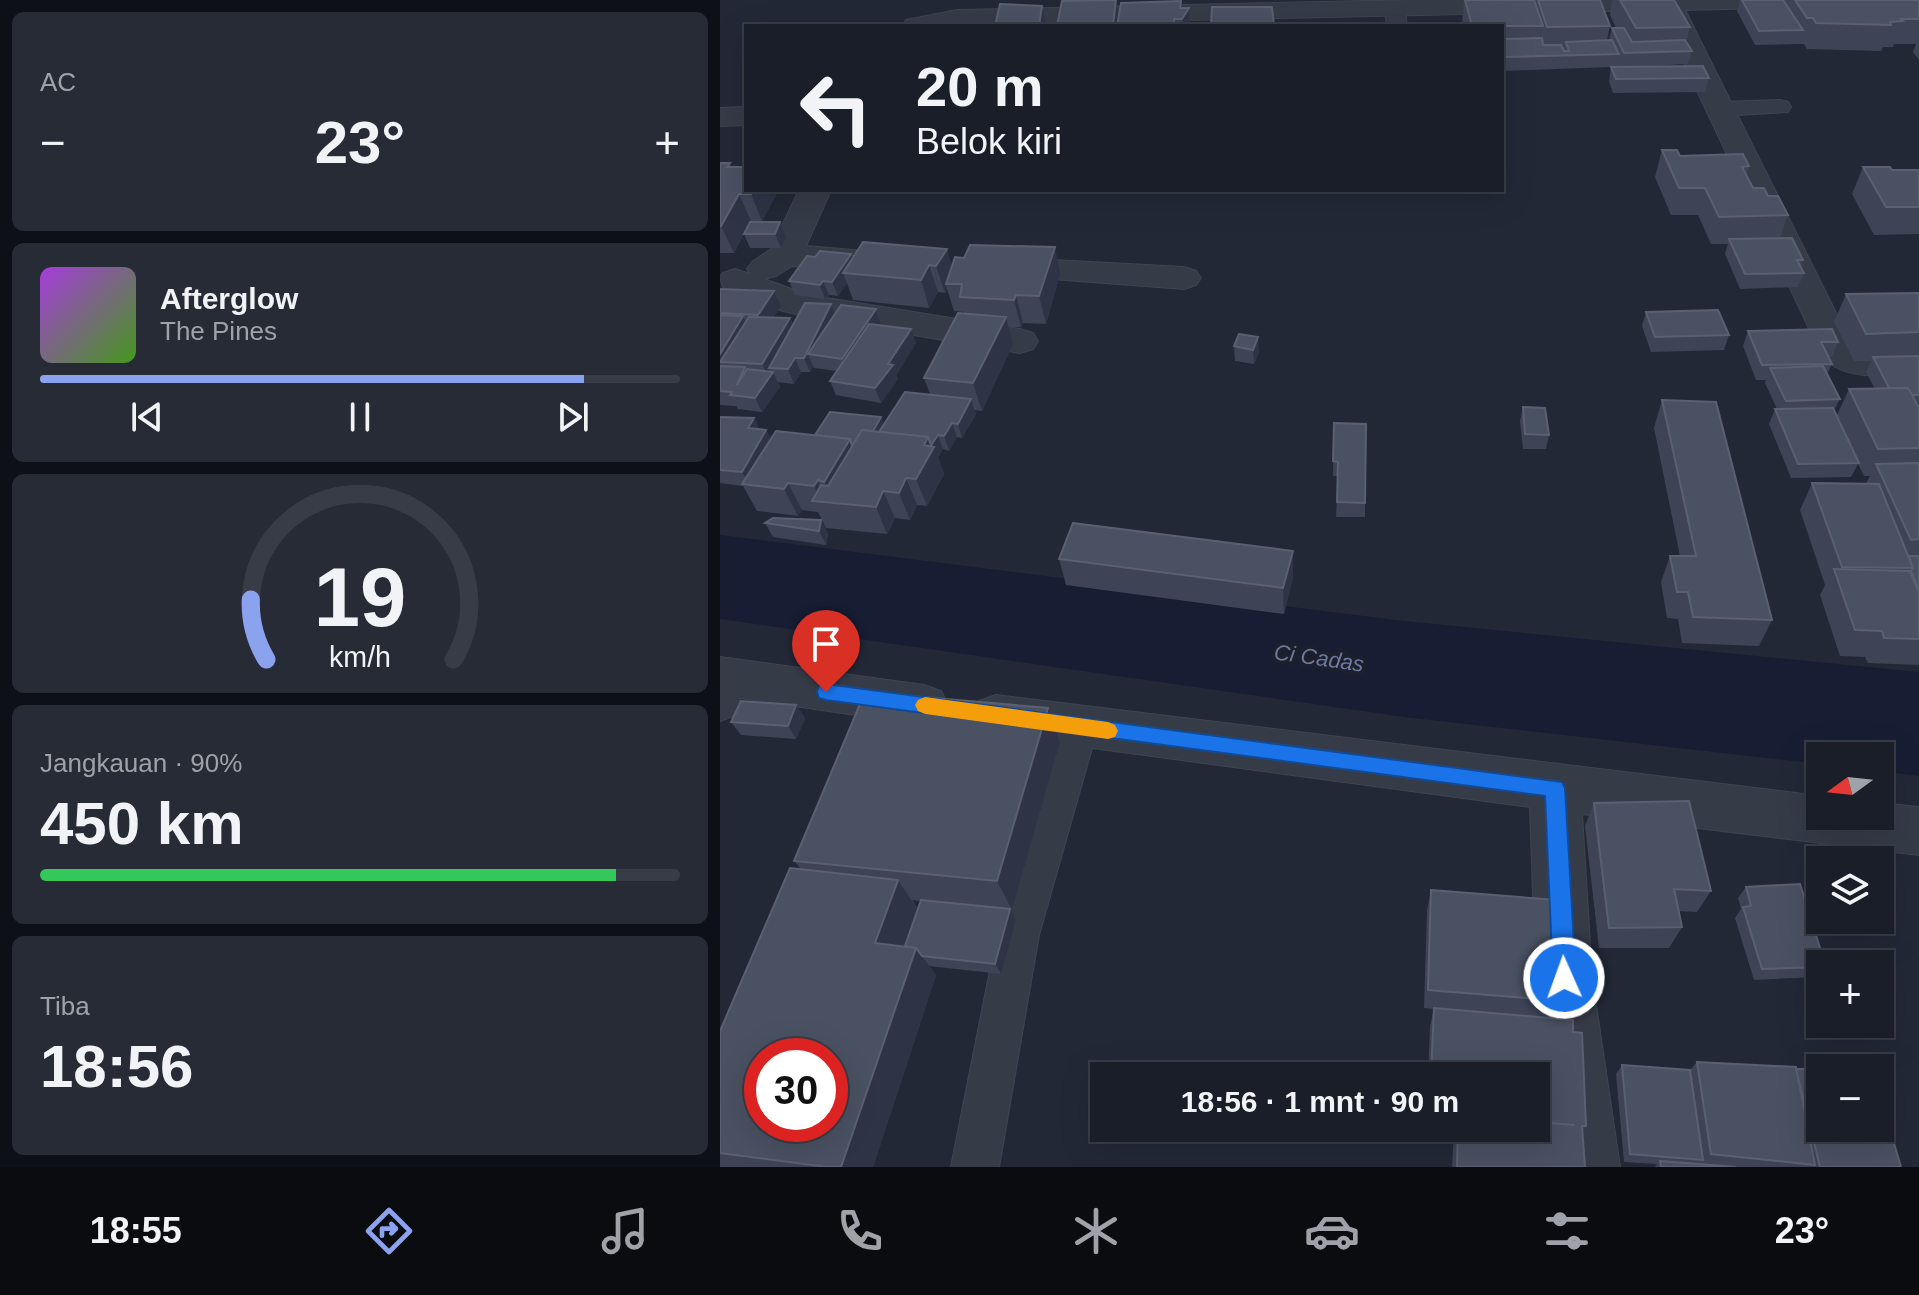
<!DOCTYPE html>
<html lang="id">
<meta charset="utf-8">
<style>
:root{--surface:#1a1e29;--page:#272b35;--text:#f1f3f6;--muted:#9fa2a8;--line:#383c46;--accent:#8ba2ef}
body{margin:0;font-family:Helvetica,sans-serif;background:var(--page);color:var(--text);height:100vh;display:flex;flex-direction:column;font-size:30px;white-space:nowrap}
*{box-sizing:border-box;margin:0}
p{font-size:26px;color:var(--muted)}
.icon{flex:none;width:44px;height:44px;fill:none;stroke:currentColor;stroke-width:2;stroke-linecap:round;stroke-linejoin:round}
.map{position:relative;flex:1;overflow:hidden}
.side{display:flex;flex-direction:column;gap:12px;padding:12px;background:#0e1017;width:720px}
.side>*{flex:none}
.top-card{position:absolute;left:24px;top:24px;width:760px;height:168px;border-radius:0px;box-shadow:0 8px 32px #0002,0 0 0 2px var(--line);background:#1a1e29;color:var(--text);overflow:hidden}
.needle{width:52px;rotate:255deg}
.buttons{position:absolute;left:1086px;top:742px;display:grid;gap:16px}
.buttons a{display:grid;place-items:center;width:88px;height:88px;border-radius:0px;background:var(--surface);box-shadow:0 8px 32px #0002,0 0 0 2px var(--line);font-size:40px}
.speed{position:absolute;left:24px;top:1038px;display:flex;gap:16px;font-size:40px;font-weight:700;text-align:center}
.speed>*{display:grid;place-content:center;width:104px;height:104px;border-radius:50%;background:var(--surface);box-shadow:0 8px 32px #0002,0 0 0 2px var(--line);line-height:1}
.speed .limit{border:12px solid #d22;background:#fff;color:#111}
.pin{position:absolute;display:grid;place-items:center;width:68px;height:68px;color:#fff;margin:-82px -34px;border-radius:50% 50% 50% 0;rotate:-45deg;box-shadow:0 0 8px #0007}
.pin .icon{rotate:45deg}
.me{position:absolute;width:88px;margin:-44px;rotate:358deg;stroke-linejoin:round;filter:drop-shadow(0 0 6px #0008)}
.turn{display:flex;align-items:center;gap:28px;height:168px;padding:0 40px;font-size:36px}
.turn .icon{width:104px;height:104px;stroke-width:2.5}
.turn b{display:block;font-size:56px;line-height:68px}
.big{font-size:60px;font-weight:800;line-height:1.1}
.side .widget{flex:1;display:flex;flex-direction:column;justify-content:center;gap:12px;min-width:0;padding:0 28px;border-radius:12px;background:var(--page)}
.side .dial{align-items:center;gap:0}
.dial svg{height:208px;overflow:visible;fill:none;stroke:var(--line);stroke-width:7;stroke-linecap:round;text-anchor:middle}
.dial text{fill:var(--text);stroke:none}
.song{display:flex;align-items:center;gap:24px}
.cover{width:96px;height:96px;border-radius:12px;background:linear-gradient(135deg,hsl(280 70% 55%),hsl(100 70% 35%))}
.played{height:8px;border-radius:4px;background:linear-gradient(90deg,var(--accent) 85%,var(--line) 85%)}
.keys{display:flex;justify-content:space-around;direction:ltr}
.heat{display:flex;justify-content:space-between;align-items:center;font-size:44px;direction:ltr}
.charge{height:12px;border-radius:6px;background:linear-gradient(90deg,#34c759 90%,var(--line) 0)}
.trip{position:absolute;left:370px;top:1062px;width:460px;height:80px;border-radius:0px;background:var(--surface);box-shadow:0 8px 32px #0002,0 0 0 2px var(--line);font-weight:800;line-height:80px;text-align:center}
.tabs{display:flex;height:128px;justify-content:space-around;align-items:center;background:#0a0c10;color:var(--muted)}
.tabs .icon{width:56px;height:56px}
.tabs .current{color:var(--accent)}
.tabs b{font-size:36px;color:var(--text)}
main{display:flex;flex:1;min-height:0}
.map>svg:first-child{display:block}
.lines{fill:none;stroke-linecap:round;stroke-linejoin:round}
.river{fill:#171e34;fill-rule:evenodd}
.service-casing{stroke:#404451;stroke-width:2}
.minor-casing{stroke:#404451;stroke-width:2}
.service{fill:#363b48;fill-rule:evenodd}
.minor{fill:#363b48;fill-rule:evenodd}
.wall{fill:#3e4456;fill-rule:evenodd}
.shaded-wall{fill:#2e3445}
.building{fill:#4a5162;stroke:#5a6071;stroke-width:2;fill-rule:evenodd}
.route{fill:#1a73e8;stroke:#114b97;stroke-width:2}
.slow{fill:#f59e0b}
.labels{text-anchor:middle;dominant-baseline:central;stroke-width:8;stroke-linejoin:round;paint-order:stroke}
.water-label{font-size:22px;font-style:italic;fill:#6d7aa0;stroke:#1c202c}
</style>
<main>
<section class="side">
<div class="widget"><p>AC</p>
<div class="heat"><a>−</a><b class="big">23°</b><a>+</a></div>
</div>
<div class="widget">
<div class="song"><i class="cover"></i><div><b>Afterglow</b><p>The Pines</p></div></div>
<div class="played"></div>
<div class="keys"><svg class="icon" aria-label="previous" viewBox="0 0 24 24"><path d="M18 5L8 12l10 7zM5 5v14"/></svg><svg class="icon" aria-label="pause" viewBox="0 0 24 24"><path d="M8 5v14M16 5v14"/></svg><svg class="icon" aria-label="next" viewBox="0 0 24 24"><path d="M6 5l10 7-10 7zM19 5v14"/></svg></div>
</div>
<div class="widget dial"><svg viewBox="0 0 100 80">
<path d="M14 69A42 42 0 1 1 86 69"/>
<path d="M14 69A42 42 0 0 1 8 46" stroke="#8ba2ef"/>
<text x="50" y="56" font-size="32" font-weight="700">19</text>
<text x="50" y="72" font-size="11">km/h</text>
</svg></div>
<div class="widget"><p>Jangkauan · 90%</p><b class="big">450 km</b><div class="charge"></div></div>
<div class="widget"><p>Tiba</p><b class="big">18:56</b></div>
</section>
<div class="map">
<svg width="1199" height="1167" viewBox="0 0 1199 1167">
<rect width="100%" height="100%" fill="#232837"/>
<g class="lines">
<polygon class="river" points="0,535 684,621 1199,672 1199,776 1160,771 1160,756 1100,756 1100,764 684,717 0,619"/>
<defs>
<g id="service">
<polygon points="675,4 685,10 687,26 667,26 665,10"/>
<polygon points="1060,100 1068,102 1071,107 1068,112 1001,116 993,114 990,109 993,104 1001,102"/>
<polygon points="11,663 24,667 29,678 13,716 0,721 0,667"/>
<polygon points="359,711 372,716 378,727 319,935 279,1167 231,1167 277,935 340,727 346,716"/>
</g>
<g id="minor">
<path d="M692,0H1058L1054,6L1045,8L965,10L1131,343L1143,351L1199,350V374C1167,375 1128,382 1103,358L939,10L182,26L186,20L237,10Z"/>
<polygon points="26,107 26,125 0,126 0,108"/>
<polygon points="79,190 111,190 86,246 167,253 172,260 167,267 155,270 72,266 56,276 44,279 88,295 300,329 313,333 318,341 313,349 300,353 88,317 51,308 3,287 0,277 3,273 15,269 30,274 27,269 32,262 51,249"/>
<polygon points="279,257 464,267 476,271 481,278 476,285 464,289 267,274 262,267 267,260"/>
<polygon points="0,657 204,685 221,691 228,705 221,719 204,725 0,695"/>
<polygon points="276,695 1100,796 1100,816 1160,816 1160,803 1199,807 1199,855 862,814 872,978 900,1167 838,1167 816,978 810,807 276,735 259,729 252,715 259,701"/>
</g>
</defs>
<use href="#service" class="service-casing"/>
<use href="#minor" class="minor-casing"/>
<use href="#service" class="service"/>
<use href="#minor" class="minor"/>
</g>
<g class="wall">
<polygon points="744,0 880,0 890,26 887,40 889,40 892,28 896,28 890,15 892,0 954,0 970,27 966,42 972,51 968,64 907,67 989,78 985,92 893,93 889,81 891,67 782,71 782,26 743,26 742,23"/>
<polygon points="1020,0 1199,0 1199,60 1193,52 1196,44 1174,44 1173,47 1163,47 1161,51 1087,49 1084,44 1078,44 1035,45 1017,11"/>
<polygon points="462,8 469,8 470,26 337,26"/>
<polygon points="942,150 960,156 1029,166 1026,175 1033,188 1048,196 1068,215 1060,238 1083,260 1081,267 1084,273 1078,287 1020,289 1005,254 1008,244 991,244 978,215 951,215 935,177"/>
<polygon points="0,163 10,163 11,167 56,195 42,221 31,221 29,224 60,222 66,237 61,248 30,248 24,234 14,253 0,253"/>
<polygon points="1143,167 1172,170 1199,170 1199,234 1154,235 1132,194"/>
<polygon points="133,257 232,267 340,274 326,324 303,323 301,327 288,327 293,344 262,411 254,410 256,414 242,438 237,437 229,451 223,449 218,457 224,474 207,506 197,505 190,520 175,518 167,534 106,528 98,512 82,510 78,516 37,511 23,486 0,483 0,417 34,418 39,429 46,430 51,440 95,435 164,424 210,394 204,378 244,314 244,312 234,311 227,289 225,293 218,292 209,308 133,300 127,283 118,296 109,295 105,299 75,295 69,281"/>
<polygon points="0,289 54,291 61,306 53,318 70,318 73,324 111,304 115,313 156,309 161,324 160,325 196,343 176,375 178,379 161,403 116,395 110,381 117,371 94,368 93,366 90,372 81,372 74,384 58,382 60,387 42,412 18,409 16,406 0,405"/>
<polygon points="1199,293 1199,665 1148,663 1145,657 1120,656 1100,595 1105,585 1080,510 1092,483 1146,483 1150,476 1144,476 1138,464 1131,477 1071,478 1049,424 1055,409 1057,409 1045,383 1046,380 1036,380 1023,346 1028,331 1118,342 1112,357 1109,357 1112,364 1107,374 1120,399 1114,410 1117,415 1129,389 1155,389 1146,372 1151,361 1134,361 1114,322 1126,294"/>
<polygon points="926,312 1009,335 1004,350 931,352 922,326"/>
<polygon points="519,334 539,352 534,364 515,361 514,346"/>
<polygon points="942,400 1052,620 1039,646 962,643 958,619 947,618 941,582 950,556 960,556 934,428"/>
<polygon points="803,407 829,435 826,449 803,449 800,421"/>
<polygon points="614,423 645,503 645,517 616,517 618,476 613,476"/>
<polygon points="101,520 108,534 106,545 53,537 45,523"/>
<polygon points="573,551 573,577 564,614 346,585 339,559"/>
<polygon points="76,705 85,718 76,739 21,735 11,722"/>
<path d="M328,708L340,742L292,910H290L296,920L281,974L209,966L216,975L153,1167H0V1031L81,869L74,861ZM192,900L200,901L198,909Z"/>
<polygon points="874,803 991,891 977,912 958,911 962,927 949,948 879,948 865,826"/>
<polygon points="1026,887 1100,964 1100,974 1097,977 1034,980 1015,918 1021,909 1018,898"/>
<polygon points="711,890 841,1001 833,1018 853,1032 866,1126 863,1132 865,1167 732,1167 734,1129 720,1128 816,1128 816,1076 708,1076 710,1026 714,1009 704,1008 707,911"/>
<polygon points="977,1062 1076,1069 1181,1167 935,1167 937,1164 904,1162 896,1074 902,1065 970,1070"/>
</g>
<g class="shaded-wall">
<polygon points="396,0 399,26 393,26"/>
<polygon points="461,1 463,19 469,8 470,26 463,26 460,8"/>
<polygon points="322,6 326,26 319,26"/>
<polygon points="33,190 54,190 56,195 42,221 31,194"/>
<polygon points="19,194 31,221 14,253 1,226"/>
<polygon points="60,222 66,237 61,248 55,234"/>
<polygon points="335,247 340,274 326,324 319,296"/>
<polygon points="227,249 235,276 226,284 227,289 225,293 216,266"/>
<polygon points="131,254 136,268 123,273 127,283 118,296 112,282"/>
<polygon points="209,265 218,292 209,308 201,280"/>
<polygon points="103,281 109,295 105,299 100,285"/>
<polygon points="54,291 61,306 45,330 38,315"/>
<polygon points="296,295 303,323 301,327 294,300"/>
<polygon points="111,304 117,318 88,354 93,366 90,372 84,358"/>
<polygon points="156,309 161,324 128,373 122,359"/>
<polygon points="23,316 30,331 0,362 0,354"/>
<polygon points="286,317 293,344 262,411 253,383"/>
<polygon points="70,318 77,333 49,368 52,374 53,372 60,387 42,412 35,398 49,378 42,364"/>
<polygon points="191,329 196,343 176,375 178,379 161,403 155,388 168,364"/>
<polygon points="538,337 539,352 534,364 533,350"/>
<polygon points="75,358 81,372 74,384 68,369"/>
<polygon points="251,399 256,414 242,438 238,424"/>
<polygon points="161,417 167,431 140,452"/>
<polygon points="34,418 41,433 28,428"/>
<polygon points="232,423 237,437 229,451 224,436"/>
<polygon points="46,430 53,444 30,486 22,472"/>
<polygon points="218,435 223,449 218,457 224,474 207,506 196,479 204,445 208,437"/>
<polygon points="130,439 141,466 114,503 104,482"/>
<polygon points="186,478 197,505 190,520 179,493"/>
<polygon points="98,480 108,502 101,502 94,486"/>
<polygon points="68,483 82,510 78,516 64,489"/>
<polygon points="163,491 175,518 167,534 156,507"/>
<polygon points="101,520 108,534 106,545 99,531"/>
<polygon points="573,551 573,577 564,614 563,588"/>
<polygon points="76,705 85,718 76,739 68,726"/>
<polygon points="328,708 340,742 292,910 277,881"/>
<polygon points="178,880 198,910 177,970 155,943"/>
<polygon points="290,909 296,920 281,974 275,964"/>
<polygon points="196,948 216,975 153,1167 121,1167"/>
</g>
<g class="building">
<polygon points="396,0 393,26 337,26 342,1"/>
<polygon points="745,0 814,0 823,26 752,26"/>
<polygon points="818,0 880,0 890,26 827,27"/>
<polygon points="900,0 954,0 970,27 916,28"/>
<polygon points="1022,0 1063,0 1083,30 1039,31"/>
<polygon points="1075,0 1199,0 1199,19 1181,19 1183,21 1170,22 1171,25 1096,23 1093,18 1087,18"/>
<polygon points="461,1 460,8 469,8 462,19 454,19 454,26 397,26 401,3"/>
<polygon points="280,4 322,6 319,26 275,26"/>
<polygon points="492,7 552,7 554,26 491,26"/>
<polygon points="892,28 904,28 912,42 965,40 972,51 904,53"/>
<polygon points="822,38 823,45 841,45 844,51 849,51 846,42 892,40 899,54 782,57 782,39"/>
<polygon points="983,66 989,78 896,79 891,67"/>
<polygon points="942,150 957,150 960,156 1023,154 1029,166 1022,167 1033,188 1044,188 1048,196 1058,196 1068,215 999,217 985,188 959,188"/>
<polygon points="0,163 10,163 7,167 26,167 26,190 33,190 31,194 19,194 1,226 0,226"/>
<polygon points="1143,167 1170,167 1172,170 1199,170 1199,207 1166,207"/>
<polygon points="30,222 60,222 55,234 24,234"/>
<polygon points="1072,238 1083,260 1077,260 1084,273 1025,274 1009,239"/>
<polygon points="143,242 227,249 216,266 209,265 201,280 123,273"/>
<polygon points="250,245 335,247 319,296 296,295 294,300 240,297 242,284 226,284 235,257 244,258"/>
<polygon points="100,251 131,254 112,282 103,281 100,285 69,281 87,256 95,257"/>
<polygon points="0,289 54,291 38,315 0,313"/>
<polygon points="1199,293 1199,332 1146,334 1126,294"/>
<polygon points="85,303 111,304 84,358 75,358 68,369 49,368"/>
<polygon points="121,305 156,309 122,359 88,354"/>
<polygon points="998,310 1009,335 935,337 926,312"/>
<polygon points="238,313 286,317 253,383 204,378"/>
<polygon points="0,315 23,316 0,354"/>
<polygon points="29,317 70,318 42,364 0,362"/>
<polygon points="149,324 191,329 168,364 173,365 155,388 110,381"/>
<polygon points="1112,329 1118,342 1101,342 1112,364 1042,365 1028,331"/>
<polygon points="519,334 538,337 533,350 514,346"/>
<polygon points="1199,356 1199,395 1192,395 1188,388 1169,388 1153,357"/>
<polygon points="0,366 25,367 17,385 27,369 53,372 35,398 10,395 12,392 0,391"/>
<polygon points="1103,366 1120,399 1066,401 1050,368"/>
<polygon points="1188,388 1199,408 1199,448 1158,449 1129,389"/>
<polygon points="185,392 251,399 238,424 232,423 224,436 218,435 211,445 208,437 159,432"/>
<polygon points="942,400 996,402 1052,620 973,617 968,592 957,592 950,556 976,556"/>
<polygon points="803,407 825,408 829,435 805,434"/>
<polygon points="1113,408 1139,463 1078,464 1055,409"/>
<polygon points="110,412 161,417 153,431 142,430 132,446 130,439 95,435"/>
<polygon points="0,417 34,418 28,428 46,430 22,472 0,470"/>
<polygon points="614,423 646,424 645,503 617,502 618,462 613,461"/>
<polygon points="142,430 208,437 204,445 214,447 196,479 186,478 179,493 163,491 156,507 92,501 101,485 108,486"/>
<polygon points="56,431 130,439 104,482 98,480 94,486 68,483 64,489 22,484"/>
<polygon points="1199,463 1199,539 1191,540 1156,464"/>
<polygon points="1092,483 1159,484 1193,568 1122,567"/>
<polygon points="53,518 101,520 99,531 45,523"/>
<polygon points="353,523 573,551 563,588 339,559"/>
<polygon points="1189,556 1199,556 1199,590 1191,571 1193,568"/>
<polygon points="1114,569 1190,571 1199,593 1199,639 1164,638 1162,631 1135,630"/>
<polygon points="145,692 328,708 277,881 74,861"/>
<polygon points="21,701 76,705 68,726 11,722"/>
<polygon points="969,801 991,891 954,889 962,927 889,928 874,803"/>
<path d="M70,868L178,880L155,943L196,948L121,1167H107L0,1153V1031ZM42,1056H110V1124H42Z"/>
<polygon points="1080,884 1105,964 1100,964 1100,967 1042,969 1023,907 1031,906 1026,887"/>
<polygon points="711,890 837,900 841,1001 708,990"/>
<polygon points="201,900 290,909 275,964 202,956 196,948 185,946"/>
<polygon points="714,1008 853,1020 853,1032 862,1033 866,1126 862,1126 865,1167 737,1167 738,1128 816,1128 816,1122 855,1125 816,1122 816,1076 711,1076"/>
<polygon points="977,1062 1076,1067 1095,1165 991,1154"/>
<polygon points="902,1065 970,1070 983,1160 910,1154"/>
<polygon points="1076,1069 1100,1069 1100,1128 1160,1128 1160,1095 1181,1167 1100,1167"/>
<polygon points="940,1161 1016,1167 941,1167"/>
</g>
<polygon class="route" points="106,684 842,782 845,788 856,978 852,986 844,990 836,986 833,978 825,796 106,700 99,698 97,692 99,686"/>
<polygon class="slow" points="205,697 388,722 395,725 398,731 395,737 388,739 205,714 198,711 195,705 198,700"/>
<g class="labels">
<g class="water-label">
<text transform="translate(599 658) rotate(8)">Ci Cadas</text>
</g>
</g>
</svg>
<div class="buttons">
<a><svg class="needle" viewBox="-14 -14 28 28"><path d="M0-13l5 13h-10z" fill="#e53935"/><path d="M0 13l5-13h-10z" fill="#9fa2a8"/></svg></a>
<a><svg class="icon" aria-label="layers" viewBox="0 0 24 24"><path d="M12 4l9 5-9 5-9-5zM3 14l9 5 9-5"/></svg></a>
<a>+</a>
<a>−</a>
</div>
<div class="speed"><div class="limit">30</div></div>
<div class="pin" style="left:106px;top:692px;background:#d93025"><svg class="icon" aria-label="arrive" viewBox="0 0 24 24"><path d="M6 21V4h12l-3 4 3 4H6"/></svg></div>
<svg class="me" style="left:844px;top:978px" viewBox="-20 -20 40 40"><circle r="17" fill="#1a73e8" stroke="#fff" stroke-width="3"/><path d="M0-11L8 9 0 5-8 9z" fill="#fff"/></svg>
<div class="trip">18:56 · 1 mnt · 90 m</div>
<div class="top-card">
<div class="turn"><svg class="icon" aria-label="left" viewBox="0 0 24 24"><path d="M17 20v-9H6M10 6l-5 5 5 5"/></svg><div><b>20 m</b>Belok kiri</div></div>
</div>
</div>
</main>
<nav class="tabs">
<b>18:55</b>
<svg class="icon current" aria-label="directions" viewBox="0 0 24 24"><path d="M12 3l9 9-9 9-9-9zM9 14v-3h6M13 9l2 2-2 2"/></svg>
<svg class="icon" aria-label="music" viewBox="0 0 24 24"><path d="M9 18V5l10-2v13"/><circle cx="6" cy="18" r="3"/><circle cx="16" cy="16" r="3"/></svg>
<svg class="icon" aria-label="phone" viewBox="0 0 24 24"><path d="M5 4h4l2 5-3 2q2 4 5 5l2-3 5 2v4C11 20 4 13 5 4z"/></svg>
<svg class="icon" aria-label="climate" viewBox="0 0 24 24"><path d="M12 3v18M4 7l16 10M4 17L20 7"/></svg>
<svg class="icon" aria-label="car" viewBox="0 0 24 24"><path d="M5 17H2v-5l4-1 3-4h7l3 4 3 1v5h-3M9 17h6M6 11h13"/><circle cx="7" cy="17" r="2"/><circle cx="17" cy="17" r="2"/></svg>
<svg class="icon" aria-label="filters" viewBox="0 0 24 24"><path d="M4 7h16M4 17h16"/><circle cx="9" cy="7" r="2"/><circle cx="15" cy="17" r="2"/></svg>
<b>23°</b>
</nav>
